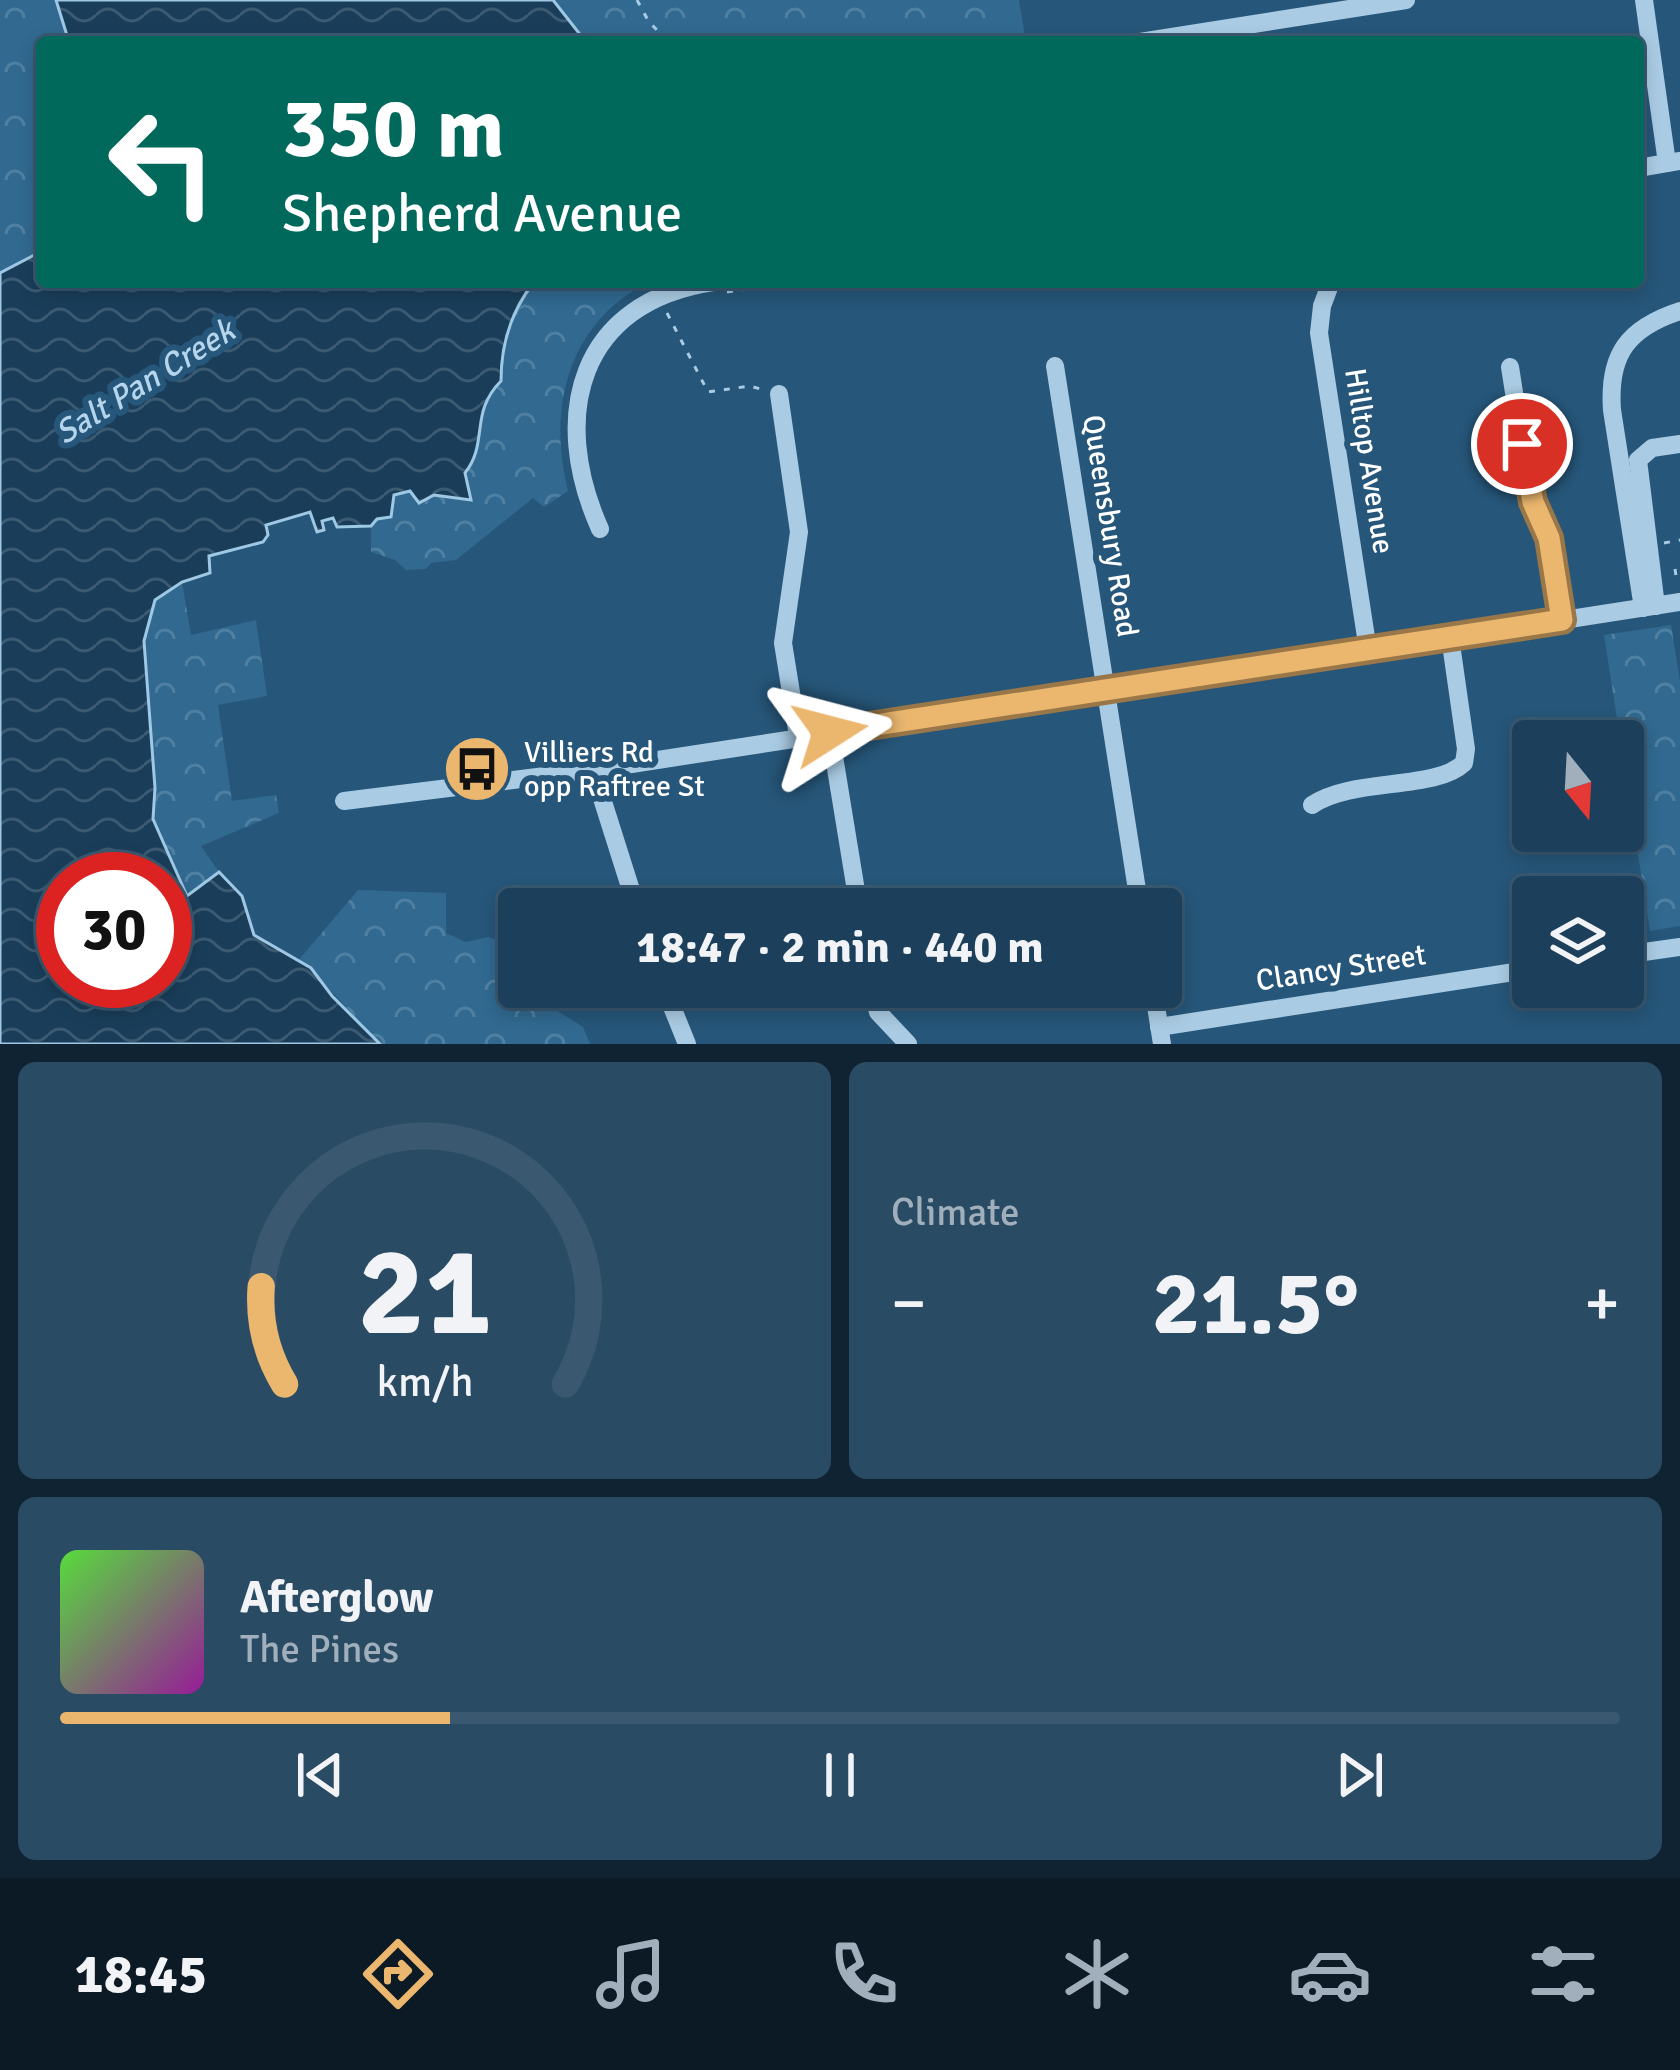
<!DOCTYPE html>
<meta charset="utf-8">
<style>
:root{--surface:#1c405b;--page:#294b64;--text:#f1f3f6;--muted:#a0afbb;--line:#3a5971;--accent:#ebb76f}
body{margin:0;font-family:Signika,sans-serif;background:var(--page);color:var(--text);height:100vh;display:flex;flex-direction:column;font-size:45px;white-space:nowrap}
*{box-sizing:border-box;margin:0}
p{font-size:39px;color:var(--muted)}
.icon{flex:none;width:66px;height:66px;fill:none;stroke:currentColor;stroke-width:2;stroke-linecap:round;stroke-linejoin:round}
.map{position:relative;height:1044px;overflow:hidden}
.details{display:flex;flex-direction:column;gap:18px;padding:18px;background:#0f2332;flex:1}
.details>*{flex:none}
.hud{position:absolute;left:36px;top:36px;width:1608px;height:252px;border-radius:12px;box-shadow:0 6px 18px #0003,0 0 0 3px var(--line);background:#00695c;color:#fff;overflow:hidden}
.needle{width:78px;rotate:162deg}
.controls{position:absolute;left:1512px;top:720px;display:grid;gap:24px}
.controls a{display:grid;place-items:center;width:132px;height:132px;border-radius:12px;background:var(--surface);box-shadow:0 6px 18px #0003,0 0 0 3px var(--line);font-size:60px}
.speed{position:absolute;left:36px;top:852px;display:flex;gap:24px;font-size:60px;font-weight:700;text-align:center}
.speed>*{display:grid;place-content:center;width:156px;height:156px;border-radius:50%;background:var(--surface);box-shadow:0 6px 18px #0003,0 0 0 3px var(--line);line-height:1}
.speed .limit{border:18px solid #d22;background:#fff;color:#111}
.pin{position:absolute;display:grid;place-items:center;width:102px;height:102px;color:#fff;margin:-51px;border:6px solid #fff;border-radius:50%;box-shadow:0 3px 12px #0007}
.me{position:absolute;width:132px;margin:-66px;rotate:81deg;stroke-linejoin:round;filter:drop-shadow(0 0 9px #0008)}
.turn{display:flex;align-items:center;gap:42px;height:252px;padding:0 48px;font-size:54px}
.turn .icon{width:156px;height:156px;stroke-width:2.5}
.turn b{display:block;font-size:84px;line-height:102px}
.big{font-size:90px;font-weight:800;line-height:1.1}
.details .tile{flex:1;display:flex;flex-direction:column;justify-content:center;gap:18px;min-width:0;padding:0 42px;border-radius:18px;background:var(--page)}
.details .dial{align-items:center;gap:0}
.dial svg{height:312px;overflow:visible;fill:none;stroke:var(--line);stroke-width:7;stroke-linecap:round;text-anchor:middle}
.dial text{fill:var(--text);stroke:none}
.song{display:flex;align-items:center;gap:36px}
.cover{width:144px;height:144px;border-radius:18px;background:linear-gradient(135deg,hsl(110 70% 55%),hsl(300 70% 35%))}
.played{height:12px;border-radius:6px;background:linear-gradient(90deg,var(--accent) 25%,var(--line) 25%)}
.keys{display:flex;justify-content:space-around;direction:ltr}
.heat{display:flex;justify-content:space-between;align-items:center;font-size:66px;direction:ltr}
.details .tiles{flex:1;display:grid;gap:18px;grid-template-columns:1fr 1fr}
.tile:last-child{grid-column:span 2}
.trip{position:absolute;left:498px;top:888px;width:684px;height:120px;border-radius:12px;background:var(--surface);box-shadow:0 6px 18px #0003,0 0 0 3px var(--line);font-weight:800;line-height:120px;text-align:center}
.tab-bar{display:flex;height:192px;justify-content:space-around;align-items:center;background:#0b1a24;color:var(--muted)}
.tab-bar .icon{width:84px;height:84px}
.tab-bar .active{color:var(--accent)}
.tab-bar b{font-size:54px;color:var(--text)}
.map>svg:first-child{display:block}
.forest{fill:url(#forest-crowns)}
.water{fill:url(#water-waves);stroke:#9ec8e4;stroke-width:3;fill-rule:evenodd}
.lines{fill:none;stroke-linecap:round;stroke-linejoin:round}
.path{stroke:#a9cbe3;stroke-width:3;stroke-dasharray:6 9;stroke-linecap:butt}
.minor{stroke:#a9cbe3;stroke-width:18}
.route-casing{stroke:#997748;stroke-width:30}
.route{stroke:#ebb76f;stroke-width:21}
.labels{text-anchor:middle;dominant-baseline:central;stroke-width:12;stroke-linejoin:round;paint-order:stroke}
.street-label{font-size:30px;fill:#fff;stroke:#265679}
.poi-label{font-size:30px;fill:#fff;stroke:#265679;text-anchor:start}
.water-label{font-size:33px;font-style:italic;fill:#b4d5eb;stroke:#265679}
</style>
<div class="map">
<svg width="1680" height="1044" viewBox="0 0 1680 1044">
<defs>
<pattern id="forest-crowns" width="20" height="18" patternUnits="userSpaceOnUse" patternTransform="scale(3)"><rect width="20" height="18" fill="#316990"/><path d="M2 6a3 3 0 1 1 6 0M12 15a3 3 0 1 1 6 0" fill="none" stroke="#5080a1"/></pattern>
<pattern id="water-waves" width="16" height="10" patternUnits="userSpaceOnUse" patternTransform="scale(3)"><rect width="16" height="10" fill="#1a3e5a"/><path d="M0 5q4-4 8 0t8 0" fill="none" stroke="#3c5b73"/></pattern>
</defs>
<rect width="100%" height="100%" fill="#265679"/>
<g class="forest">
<polygon points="0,0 56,0 69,42 42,42 42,251 0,273"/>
<polygon points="553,0 1019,0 1026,42 586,42"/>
<path d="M534,282H649C568,322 547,408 568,491L544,507L533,498L456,560L431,563L426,569L406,570L395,560L371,552V526L377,519L391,517L394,495L401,490L470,499L465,473C489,443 469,413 501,381C501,345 511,311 534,282Z"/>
<polygon points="182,582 191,635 256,620 267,696 218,705 232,801 276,795 279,813 201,846 219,872 188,897 153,819 155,788 144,641 155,600"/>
<polygon points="1671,625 1680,681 1680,926 1650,931 1604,635"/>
<path d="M358,890L446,893V933L466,942L488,937L519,949V987L583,1027L590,1044H380C353,1017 328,982 297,962Z"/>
</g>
<g class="water">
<polygon points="56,0 553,0 586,42 69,42"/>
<path d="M42,251V282H534C511,311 501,345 501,381C469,413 489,443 465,473L471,500L434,495L419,503L410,491L394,495L391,517L377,519L371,526L337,527L333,518L322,521L324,530L317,532L310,512L266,525L268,535L263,542L209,556L210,573L182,582L155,600L144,641L155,788L153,819L187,896L219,872L242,896L254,935L311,968L332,996L380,1044H0V273ZM63,879H165V981H63Z"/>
</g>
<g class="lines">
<g class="path">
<polyline points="637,0 649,22 669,42"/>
<polyline points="727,292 796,282"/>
<polyline points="667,313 708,392 750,386 764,390"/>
<polyline points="1664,543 1680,540"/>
<polyline points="1675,569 1677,583"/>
</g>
<g class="minor">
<polyline points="1644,0 1667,163"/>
<polyline points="1140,42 1406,0"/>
<polyline points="1638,168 1680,161"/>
<polyline points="1331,282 1322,306 1319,333 1368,650"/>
<polyline points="1055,366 1140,909"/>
<polyline points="1510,367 1530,494 1549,538 1562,620"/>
<polyline points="779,394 799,532 783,643 798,736"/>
<path d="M600,529C549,415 579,302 713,282"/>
<polyline points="1656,606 1638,460 1652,448 1680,444"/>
<path d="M1643,608L1612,410C1608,354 1628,328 1680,311"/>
<polyline points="830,732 859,909"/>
<polyline points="593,770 637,909"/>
<polyline points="344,801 593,770 1680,602"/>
<path d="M1312,805C1353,777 1435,791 1464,763L1466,749L1450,637"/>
<polyline points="1623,955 1680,947"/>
<polyline points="664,987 687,1044"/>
<polyline points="871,987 878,1012 908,1044"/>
<polyline points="1153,987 1162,1044"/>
<polyline points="1159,1027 1533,969"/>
</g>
</g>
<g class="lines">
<defs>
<polyline id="route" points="830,732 1562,620 1549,538 1533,502 1522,444"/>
</defs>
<use href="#route" class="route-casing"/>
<use href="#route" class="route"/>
</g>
<defs>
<symbol id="bus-disc" viewBox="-11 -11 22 22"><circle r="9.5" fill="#ebb76f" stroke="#265679"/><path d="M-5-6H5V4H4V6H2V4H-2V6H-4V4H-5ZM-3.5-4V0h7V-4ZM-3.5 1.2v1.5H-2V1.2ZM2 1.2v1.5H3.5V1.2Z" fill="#111"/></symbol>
</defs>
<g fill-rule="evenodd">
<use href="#bus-disc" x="439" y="731" width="76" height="76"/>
</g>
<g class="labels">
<g class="street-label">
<text transform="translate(1369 461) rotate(81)">Hilltop Avenue</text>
<text transform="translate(1110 526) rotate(81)">Queensbury Road</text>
<text transform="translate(1341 968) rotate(-9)">Clancy Street</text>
</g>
<g class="poi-label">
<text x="524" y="752">Villiers Rd<tspan x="524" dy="34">opp Raftree St</tspan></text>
</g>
<g class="water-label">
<text transform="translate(145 382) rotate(-32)">Salt Pan Creek</text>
</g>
</g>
</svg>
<div class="controls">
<a><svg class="needle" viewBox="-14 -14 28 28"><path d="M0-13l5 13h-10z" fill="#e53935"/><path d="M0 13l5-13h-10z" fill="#a0afbb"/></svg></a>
<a><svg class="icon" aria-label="layers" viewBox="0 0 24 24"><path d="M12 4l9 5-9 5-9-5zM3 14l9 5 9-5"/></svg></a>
</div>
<div class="speed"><div class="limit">30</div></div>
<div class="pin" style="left:1522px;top:444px;background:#d93025"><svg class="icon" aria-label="arrive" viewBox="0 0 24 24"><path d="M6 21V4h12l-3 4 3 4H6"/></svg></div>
<svg class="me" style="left:830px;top:732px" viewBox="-20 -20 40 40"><path d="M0-17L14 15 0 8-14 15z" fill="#ebb76f" stroke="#fff" stroke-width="4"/></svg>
<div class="trip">18:47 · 2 min · 440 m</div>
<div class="hud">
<div class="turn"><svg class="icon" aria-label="left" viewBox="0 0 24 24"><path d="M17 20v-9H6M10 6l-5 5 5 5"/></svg><div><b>350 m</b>Shepherd Avenue</div></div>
</div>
</div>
<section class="details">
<div class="tiles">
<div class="tile dial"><svg viewBox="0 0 100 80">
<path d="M14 69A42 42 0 1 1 86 69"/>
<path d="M14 69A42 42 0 0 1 8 44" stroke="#ebb76f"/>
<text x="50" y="56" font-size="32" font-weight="700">21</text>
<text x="50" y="72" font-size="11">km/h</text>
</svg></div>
<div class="tile"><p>Climate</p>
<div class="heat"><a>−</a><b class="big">21.5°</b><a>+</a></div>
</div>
<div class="tile">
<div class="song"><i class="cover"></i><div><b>Afterglow</b><p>The Pines</p></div></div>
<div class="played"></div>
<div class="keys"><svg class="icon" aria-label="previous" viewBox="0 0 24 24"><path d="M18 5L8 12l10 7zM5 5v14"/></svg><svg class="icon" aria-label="pause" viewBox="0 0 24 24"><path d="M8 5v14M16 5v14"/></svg><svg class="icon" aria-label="next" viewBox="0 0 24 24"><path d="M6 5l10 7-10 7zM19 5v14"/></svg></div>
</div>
</div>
</section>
<nav class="tab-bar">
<b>18:45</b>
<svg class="icon active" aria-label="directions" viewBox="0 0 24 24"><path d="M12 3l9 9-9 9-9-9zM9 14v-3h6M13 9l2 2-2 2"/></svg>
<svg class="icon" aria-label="music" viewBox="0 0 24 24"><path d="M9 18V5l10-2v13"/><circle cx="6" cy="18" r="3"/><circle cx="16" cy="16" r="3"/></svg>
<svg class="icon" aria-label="phone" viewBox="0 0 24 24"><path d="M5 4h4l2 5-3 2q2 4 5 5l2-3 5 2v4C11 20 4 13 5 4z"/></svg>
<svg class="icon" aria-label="climate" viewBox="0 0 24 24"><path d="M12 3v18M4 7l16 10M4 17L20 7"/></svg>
<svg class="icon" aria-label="car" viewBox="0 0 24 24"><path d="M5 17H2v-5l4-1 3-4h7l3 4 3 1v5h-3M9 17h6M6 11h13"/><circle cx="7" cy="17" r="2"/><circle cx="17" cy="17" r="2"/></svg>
<svg class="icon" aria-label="filters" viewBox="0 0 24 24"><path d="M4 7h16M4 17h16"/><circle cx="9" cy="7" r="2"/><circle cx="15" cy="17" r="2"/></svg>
</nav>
